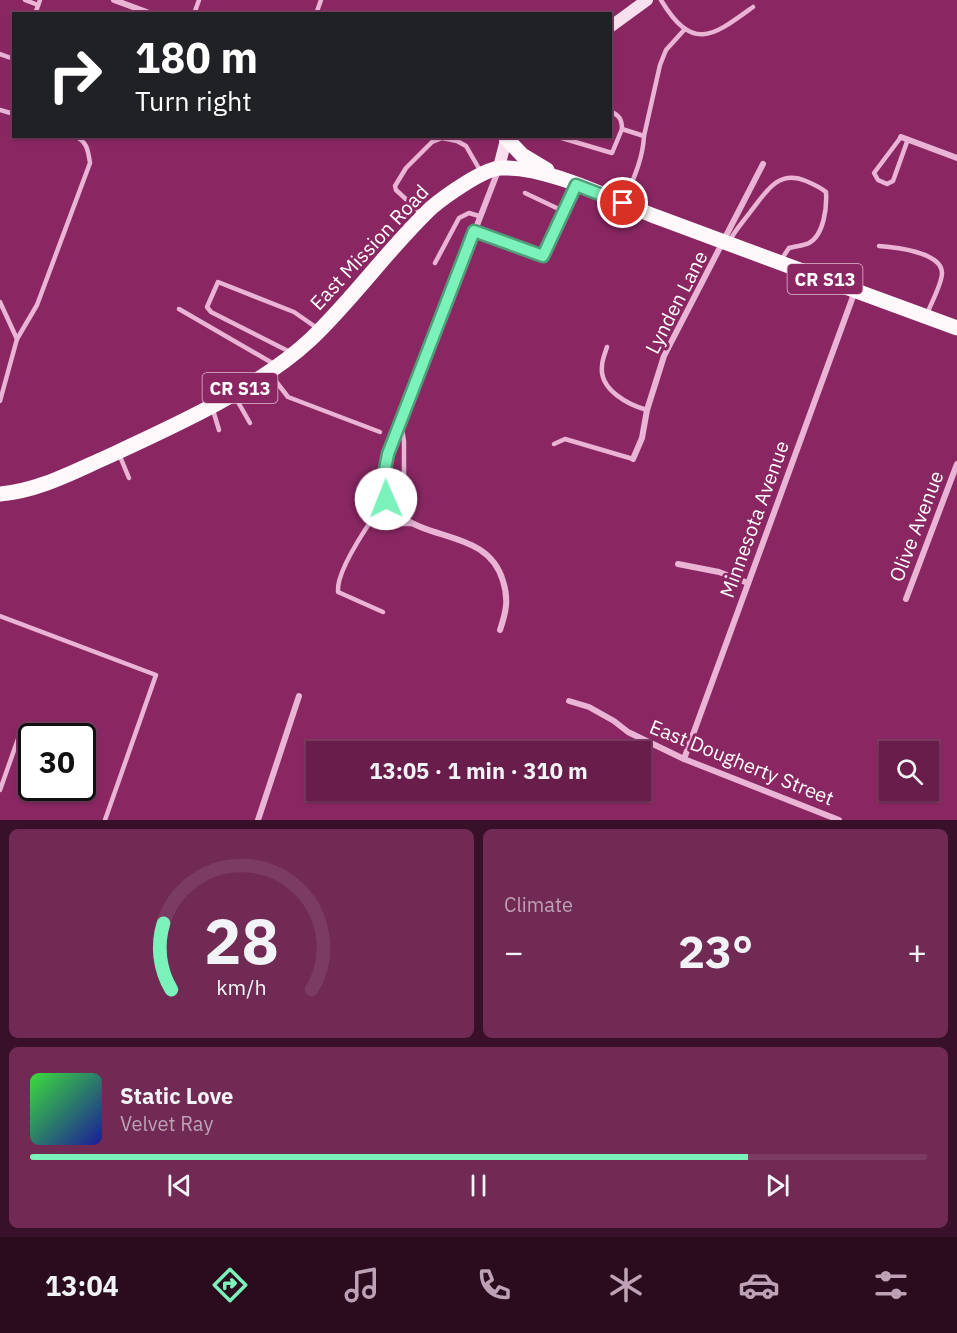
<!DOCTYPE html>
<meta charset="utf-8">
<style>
:root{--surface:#681d4a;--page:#702a54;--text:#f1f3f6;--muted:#bda2b5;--line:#7b3b62;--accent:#7af2ba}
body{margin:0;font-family:"IBM Plex Sans",sans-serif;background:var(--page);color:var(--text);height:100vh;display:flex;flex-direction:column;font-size:22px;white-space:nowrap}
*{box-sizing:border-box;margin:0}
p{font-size:20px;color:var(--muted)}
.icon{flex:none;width:33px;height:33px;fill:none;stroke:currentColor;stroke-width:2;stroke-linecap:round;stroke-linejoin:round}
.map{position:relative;height:820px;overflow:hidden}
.panel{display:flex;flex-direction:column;gap:9px;padding:9px;background:#391029;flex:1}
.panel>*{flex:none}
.hud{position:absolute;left:12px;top:12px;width:600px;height:126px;border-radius:0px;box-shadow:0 2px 4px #0004,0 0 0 2px var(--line);background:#202124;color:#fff;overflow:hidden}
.tools{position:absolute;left:879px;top:741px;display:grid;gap:12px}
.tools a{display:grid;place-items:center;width:60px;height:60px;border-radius:0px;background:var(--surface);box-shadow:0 2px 4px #0004,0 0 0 2px var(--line);font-size:30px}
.speed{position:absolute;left:18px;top:723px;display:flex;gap:12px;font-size:30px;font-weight:700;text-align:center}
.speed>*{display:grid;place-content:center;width:78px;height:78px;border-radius:50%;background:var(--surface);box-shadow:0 2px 4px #0004,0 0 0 2px var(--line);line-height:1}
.speed .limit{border:3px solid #111;border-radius:9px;background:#fff;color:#111}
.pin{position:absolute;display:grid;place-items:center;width:51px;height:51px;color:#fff;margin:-26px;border:3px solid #fff;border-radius:50%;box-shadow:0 2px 6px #0007}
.me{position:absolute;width:66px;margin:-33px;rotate:359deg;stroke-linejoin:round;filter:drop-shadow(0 0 4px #0008)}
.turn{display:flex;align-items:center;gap:21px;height:126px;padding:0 24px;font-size:27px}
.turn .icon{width:78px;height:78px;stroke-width:2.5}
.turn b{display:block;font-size:42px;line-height:51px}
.big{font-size:45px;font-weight:700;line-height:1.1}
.panel .tile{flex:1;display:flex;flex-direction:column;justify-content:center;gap:9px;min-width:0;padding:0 21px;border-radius:9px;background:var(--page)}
.panel .dial{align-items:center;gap:0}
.dial svg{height:156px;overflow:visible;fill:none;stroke:var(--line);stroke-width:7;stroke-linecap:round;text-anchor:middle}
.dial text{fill:var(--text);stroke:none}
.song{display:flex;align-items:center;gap:18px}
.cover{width:72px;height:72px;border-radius:9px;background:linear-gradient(135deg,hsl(120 70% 55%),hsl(240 70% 35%))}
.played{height:6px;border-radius:3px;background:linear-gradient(90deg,var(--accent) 80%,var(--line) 80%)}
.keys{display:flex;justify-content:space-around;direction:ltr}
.heat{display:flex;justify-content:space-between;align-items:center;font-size:33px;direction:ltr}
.panel .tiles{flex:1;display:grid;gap:9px;grid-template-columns:1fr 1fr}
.tile:last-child{grid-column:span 2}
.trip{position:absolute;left:306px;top:741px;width:345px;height:60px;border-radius:0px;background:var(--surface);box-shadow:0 2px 4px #0004,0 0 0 2px var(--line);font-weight:700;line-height:60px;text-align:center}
.tab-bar{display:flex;height:96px;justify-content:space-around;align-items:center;background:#2a0c1e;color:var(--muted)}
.tab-bar .icon{width:42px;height:42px}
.tab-bar .current{color:var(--accent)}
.tab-bar b{font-size:27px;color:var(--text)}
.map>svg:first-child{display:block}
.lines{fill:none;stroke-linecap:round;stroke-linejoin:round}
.lane{stroke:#e9b4d6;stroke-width:4.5}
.street{stroke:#e9b4d6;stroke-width:6}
.secondary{stroke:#f8dfee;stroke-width:12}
.primary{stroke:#fef8fb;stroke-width:15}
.route-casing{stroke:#4f9d79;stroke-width:15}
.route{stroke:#7af2ba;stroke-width:10}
.labels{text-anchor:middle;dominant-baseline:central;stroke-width:6;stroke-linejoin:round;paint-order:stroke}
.shield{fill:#8a2763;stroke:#dcbed0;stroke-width:1.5}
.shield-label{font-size:18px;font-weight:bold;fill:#fff}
.street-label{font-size:20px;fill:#fff;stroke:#8a2763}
</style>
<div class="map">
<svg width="957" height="820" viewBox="0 0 957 820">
<rect width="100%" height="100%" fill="#8a2763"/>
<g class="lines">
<g class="lane">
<polyline points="25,0 38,5"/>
<path d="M661,0C693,53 713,36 753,7"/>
<polyline points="35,14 40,0"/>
<polyline points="194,14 199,0"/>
<polyline points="316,14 321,0"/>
<polyline points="0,54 14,59"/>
<polyline points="0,110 14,114"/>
<path d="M610,111C619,115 622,119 622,129"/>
<path d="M555,136L612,153L622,129L644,136C643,159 633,180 624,201"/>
<polyline points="644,136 660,65 666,50 685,29"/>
<polyline points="901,137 874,173 878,180 887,184 893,181 908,139"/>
<polyline points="525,193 563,211 575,187"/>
<polyline points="421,213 396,190 395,186 406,168 432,142 442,138 457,141 466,146 481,172"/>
<polyline points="474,231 543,256 563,211"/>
<path d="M729,242C735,230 743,222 751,211C766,192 778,169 806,181C813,184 820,187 826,192C827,207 824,235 809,243C803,246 795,246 789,248L781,260"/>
<path d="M879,246C894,247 942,252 942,273C942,284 931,303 927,314"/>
<polyline points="435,263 459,218 469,213 479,216"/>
<polyline points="0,302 17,339 0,401"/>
<polyline points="179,309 274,364"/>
<path d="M17,339L37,305L90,163C88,150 87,141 74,136"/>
<path d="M607,347C605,353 602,360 602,366C599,390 629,405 647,410"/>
<polyline points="290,352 211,312 207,307 218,282 294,312 317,328"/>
<polyline points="271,375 288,397 380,432"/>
<polyline points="234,395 250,423"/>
<polyline points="213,410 219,430"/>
<polyline points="554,444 565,439 633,459"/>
<polyline points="119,454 129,478"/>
<polyline points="385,482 397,484 404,479 404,441 401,423"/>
<path d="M383,612L338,592C336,573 364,531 375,515L401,524H412"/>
<polyline points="0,616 156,675 105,820"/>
<polyline points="0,790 18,739"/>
</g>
<g class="street">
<polyline points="114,0 152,14"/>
<polyline points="901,137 957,158"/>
<path d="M498,171L388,455C385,470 381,491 388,505C391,511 397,513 402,517C435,541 489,533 503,581C509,600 506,612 500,630"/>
<polyline points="633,459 642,438 647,410 664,356 763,164"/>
<polyline points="678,564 719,572 748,583"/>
<polyline points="906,599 957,464"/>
<polyline points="569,701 589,707 614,721 628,732 684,759 839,820"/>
<polyline points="684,759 855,291"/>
<polyline points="258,820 299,696"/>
</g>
<g class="secondary">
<polyline points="610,27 647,0"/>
<polyline points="499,167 507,136"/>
</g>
<g class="primary">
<polyline points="506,138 522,155 547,170"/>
<path d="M0,494C38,491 73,472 107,457C172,427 259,388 311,339C354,298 388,249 431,208C444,197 484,168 501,168C549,166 612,200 657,217C757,255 857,291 957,328"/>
</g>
</g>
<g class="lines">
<defs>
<polyline id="route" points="386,499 384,474 388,454 474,231 543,256 576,185 623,203"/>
</defs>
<use href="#route" class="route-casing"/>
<use href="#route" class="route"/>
</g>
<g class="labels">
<g class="shield">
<rect x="787.5" y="264" width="75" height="30" rx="4.5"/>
<rect x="202.5" y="373" width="75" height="30" rx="4.5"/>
</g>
<g class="shield-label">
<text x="825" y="279">CR S13</text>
<text x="240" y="388">CR S13</text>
</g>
<g class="street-label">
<text transform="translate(369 247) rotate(-47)">East Mission Road</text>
<text transform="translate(676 302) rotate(-63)">Lynden Lane</text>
<text transform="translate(754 519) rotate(-70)">Minnesota Avenue</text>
<text transform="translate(916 526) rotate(-69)">Olive Avenue</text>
<text transform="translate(742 762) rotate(22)">East Dougherty Street</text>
</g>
</g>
</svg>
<div class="tools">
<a><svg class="icon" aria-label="search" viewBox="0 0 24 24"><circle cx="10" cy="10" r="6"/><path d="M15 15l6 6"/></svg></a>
</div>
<div class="speed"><div class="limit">30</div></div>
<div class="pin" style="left:623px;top:203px;background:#d93025"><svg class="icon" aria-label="arrive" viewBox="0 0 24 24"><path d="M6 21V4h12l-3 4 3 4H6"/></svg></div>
<svg class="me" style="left:386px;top:499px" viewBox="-20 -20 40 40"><circle r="19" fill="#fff"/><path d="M0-13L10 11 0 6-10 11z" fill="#7af2ba"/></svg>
<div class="trip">13:05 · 1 min · 310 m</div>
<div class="hud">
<div class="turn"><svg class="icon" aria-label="right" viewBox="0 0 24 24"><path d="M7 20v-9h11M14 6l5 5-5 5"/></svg><div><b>180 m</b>Turn right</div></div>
</div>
</div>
<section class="panel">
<div class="tiles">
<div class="tile dial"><svg viewBox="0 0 100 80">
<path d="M14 69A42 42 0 1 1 86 69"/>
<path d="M14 69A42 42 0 0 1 10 35" stroke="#7af2ba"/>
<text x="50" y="56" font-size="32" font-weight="700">28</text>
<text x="50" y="72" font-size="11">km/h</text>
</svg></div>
<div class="tile"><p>Climate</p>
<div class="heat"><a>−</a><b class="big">23°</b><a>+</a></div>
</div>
<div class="tile">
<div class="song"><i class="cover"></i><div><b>Static Love</b><p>Velvet Ray</p></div></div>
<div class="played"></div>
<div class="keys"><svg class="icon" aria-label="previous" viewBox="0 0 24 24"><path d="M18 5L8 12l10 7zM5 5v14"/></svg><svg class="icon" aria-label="pause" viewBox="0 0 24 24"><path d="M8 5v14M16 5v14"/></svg><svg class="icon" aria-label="next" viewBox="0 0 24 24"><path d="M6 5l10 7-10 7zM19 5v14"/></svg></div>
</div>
</div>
</section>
<nav class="tab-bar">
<b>13:04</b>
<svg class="icon current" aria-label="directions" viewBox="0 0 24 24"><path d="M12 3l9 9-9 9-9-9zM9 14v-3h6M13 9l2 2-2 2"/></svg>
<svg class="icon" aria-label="music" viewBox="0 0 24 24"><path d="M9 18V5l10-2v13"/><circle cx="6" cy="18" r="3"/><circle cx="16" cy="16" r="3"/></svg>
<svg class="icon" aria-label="phone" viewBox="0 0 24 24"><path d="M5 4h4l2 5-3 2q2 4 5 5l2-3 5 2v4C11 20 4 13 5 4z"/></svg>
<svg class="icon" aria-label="climate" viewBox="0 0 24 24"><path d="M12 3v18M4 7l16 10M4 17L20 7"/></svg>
<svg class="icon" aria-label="car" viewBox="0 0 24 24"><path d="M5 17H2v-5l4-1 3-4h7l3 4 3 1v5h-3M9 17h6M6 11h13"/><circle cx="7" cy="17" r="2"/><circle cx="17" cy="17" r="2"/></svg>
<svg class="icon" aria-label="filters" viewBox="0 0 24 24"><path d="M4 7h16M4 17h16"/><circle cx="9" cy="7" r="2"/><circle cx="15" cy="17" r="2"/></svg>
</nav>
